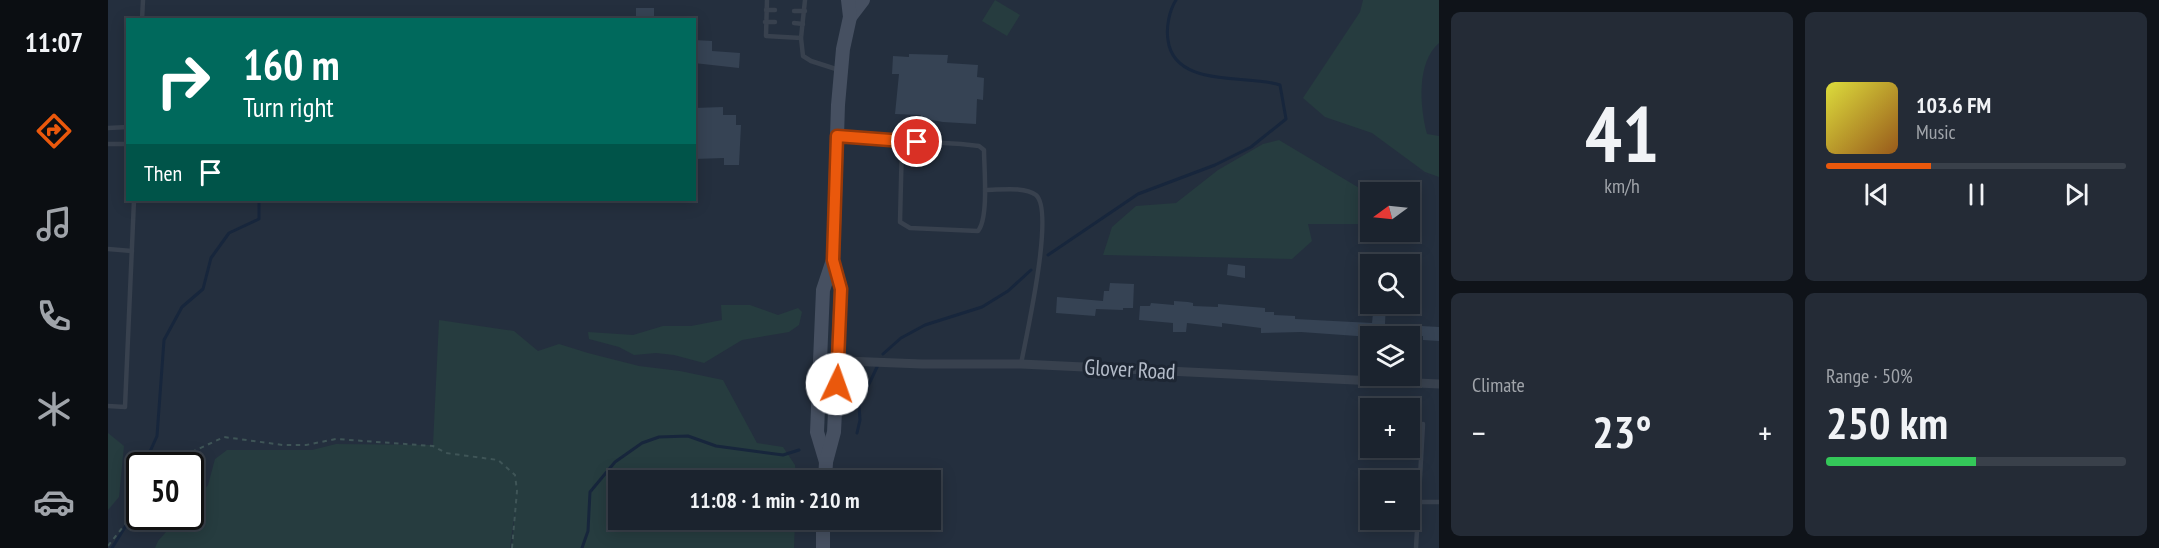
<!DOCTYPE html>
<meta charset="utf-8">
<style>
:root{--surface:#1b232e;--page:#242b36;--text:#f1f3f6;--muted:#a0a4aa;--line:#39404a;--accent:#ea580c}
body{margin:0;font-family:"PT Sans Narrow",sans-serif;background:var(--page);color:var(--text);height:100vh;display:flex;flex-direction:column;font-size:22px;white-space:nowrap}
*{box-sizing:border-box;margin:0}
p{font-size:20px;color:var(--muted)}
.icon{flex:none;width:33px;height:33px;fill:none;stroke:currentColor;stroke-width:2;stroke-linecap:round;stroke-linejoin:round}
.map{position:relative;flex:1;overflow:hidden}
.panel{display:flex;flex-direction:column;gap:12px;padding:12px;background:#0f1319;width:720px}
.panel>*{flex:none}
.hud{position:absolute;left:18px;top:18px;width:570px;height:183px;border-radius:0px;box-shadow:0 3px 15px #0003,0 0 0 2px var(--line);background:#00695c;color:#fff;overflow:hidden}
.needle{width:39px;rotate:255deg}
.controls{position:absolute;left:1252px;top:182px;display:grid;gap:12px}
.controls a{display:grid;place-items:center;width:60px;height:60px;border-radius:0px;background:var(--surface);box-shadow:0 3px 15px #0003,0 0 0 2px var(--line);font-size:30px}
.speed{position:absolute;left:18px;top:452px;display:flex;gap:12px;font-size:30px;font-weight:700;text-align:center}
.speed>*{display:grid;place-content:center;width:78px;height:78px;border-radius:50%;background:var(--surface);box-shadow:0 3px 15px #0003,0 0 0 2px var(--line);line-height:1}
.speed .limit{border:3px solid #111;border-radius:9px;background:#fff;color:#111}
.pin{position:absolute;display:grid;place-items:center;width:51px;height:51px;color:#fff;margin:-26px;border:3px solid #fff;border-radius:50%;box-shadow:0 2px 6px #0007}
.me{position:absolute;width:66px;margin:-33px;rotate:3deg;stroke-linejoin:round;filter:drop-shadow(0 0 4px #0008)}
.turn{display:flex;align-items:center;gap:21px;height:126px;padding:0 18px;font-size:27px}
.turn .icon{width:78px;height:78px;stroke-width:2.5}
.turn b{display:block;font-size:42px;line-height:51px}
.then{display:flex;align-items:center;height:57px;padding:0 18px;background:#0003;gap:12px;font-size:22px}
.big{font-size:45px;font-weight:600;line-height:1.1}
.panel .widget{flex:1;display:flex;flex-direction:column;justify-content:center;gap:9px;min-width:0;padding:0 21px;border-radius:9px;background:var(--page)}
.panel .dial{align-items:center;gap:0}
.dial b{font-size:78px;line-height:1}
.song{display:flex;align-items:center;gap:18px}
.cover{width:72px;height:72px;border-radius:9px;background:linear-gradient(135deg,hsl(60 70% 55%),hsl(30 70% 35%))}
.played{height:6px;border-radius:3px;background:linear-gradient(90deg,var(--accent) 35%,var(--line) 35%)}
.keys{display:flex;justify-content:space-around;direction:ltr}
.heat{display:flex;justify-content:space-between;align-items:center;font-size:33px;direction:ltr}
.charge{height:9px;border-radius:4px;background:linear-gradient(90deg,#34c759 50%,var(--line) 0)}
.panel .tiles{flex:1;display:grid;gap:12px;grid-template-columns:repeat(2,1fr)}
.trip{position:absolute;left:500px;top:470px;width:333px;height:60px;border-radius:0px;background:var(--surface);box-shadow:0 3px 15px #0003,0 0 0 2px var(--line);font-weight:600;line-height:60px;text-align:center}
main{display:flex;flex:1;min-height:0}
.menu{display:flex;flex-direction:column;width:108px;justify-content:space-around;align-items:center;background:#0b0e12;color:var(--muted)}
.menu .icon{width:42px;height:42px}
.menu .active{color:var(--accent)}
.menu b{font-size:27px;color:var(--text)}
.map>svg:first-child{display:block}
.green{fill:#263c3f}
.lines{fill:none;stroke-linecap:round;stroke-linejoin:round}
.stream{stroke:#17263c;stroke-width:3}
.building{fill:#364354}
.path{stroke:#3f5557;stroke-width:2;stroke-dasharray:4.5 4.5;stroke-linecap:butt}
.service{stroke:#38414e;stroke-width:4.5}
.minor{stroke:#38414e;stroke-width:9}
.secondary{stroke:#465061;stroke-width:14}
.route-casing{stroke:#983908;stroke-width:15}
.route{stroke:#ea580c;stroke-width:10}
.labels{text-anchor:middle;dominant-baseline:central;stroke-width:6;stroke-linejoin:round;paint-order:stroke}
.street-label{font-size:22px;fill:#b4bcc9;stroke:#1d2633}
</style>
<main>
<nav class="menu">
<b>11:07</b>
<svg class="icon active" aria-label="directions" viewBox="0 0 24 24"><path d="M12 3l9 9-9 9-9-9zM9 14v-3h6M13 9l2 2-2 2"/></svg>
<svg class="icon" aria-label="music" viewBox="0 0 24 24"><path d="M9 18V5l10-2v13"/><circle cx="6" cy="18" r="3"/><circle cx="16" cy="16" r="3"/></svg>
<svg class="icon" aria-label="phone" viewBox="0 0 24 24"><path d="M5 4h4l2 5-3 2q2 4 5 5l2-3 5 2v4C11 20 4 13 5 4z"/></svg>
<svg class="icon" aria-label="climate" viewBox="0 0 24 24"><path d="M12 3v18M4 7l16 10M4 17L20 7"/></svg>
<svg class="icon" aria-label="car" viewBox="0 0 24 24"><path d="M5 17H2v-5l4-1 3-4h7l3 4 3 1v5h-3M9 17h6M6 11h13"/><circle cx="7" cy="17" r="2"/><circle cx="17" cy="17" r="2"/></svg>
</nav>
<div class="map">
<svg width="1331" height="548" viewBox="0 0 1331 548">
<rect width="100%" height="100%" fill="#242f3e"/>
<g class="green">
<polygon points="887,0 912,15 899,36 874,21"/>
<path d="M1255,0H1331V43C1308,63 1312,107 1319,134L1331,136V177L1317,172L1264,133L1217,117L1195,98L1252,12Z"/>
<polygon points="1171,140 1263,195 1263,224 1200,224 1204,241 1184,259 995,255 1004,227 1028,206 1068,203 1110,170 1155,144"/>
<polygon points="613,305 642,305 670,315 690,308 694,312 691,325 681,332 634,340 596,363 566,355 548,353 526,355 511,347 481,339 480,332 525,335 555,326 583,326 614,320"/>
<polygon points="331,320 406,331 430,351 451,344 480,353 531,366 572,371 615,380 649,443 675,447 687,465 688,480 510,480 510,519 687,519 686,548 404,548 407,509 402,548 47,548 50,541 72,516 82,516 83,505 100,485 107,459 119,450 204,450 228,444 325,445"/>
<polygon points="0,433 16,446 11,497 0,510"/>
</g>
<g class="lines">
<g class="stream">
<path d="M940,255L1030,194L1107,165L1143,147L1178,119L1172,85C1141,74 1066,89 1060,40C1058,28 1061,11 1068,0"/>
<polyline points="775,354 793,338 817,325 874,307 900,291 923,270"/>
<polyline points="749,433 752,420 751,405 770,365"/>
<polyline points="36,465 49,436 56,340 74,307 95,289 103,258 121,233 151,219 151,200"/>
<polyline points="4,548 27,511 32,485"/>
<polyline points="474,548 480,531 482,492 507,462 534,443 551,437 580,436 608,446 675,455 691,450"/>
</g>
</g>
<g class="building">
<rect x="528" y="8" width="18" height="12"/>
<polygon points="586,40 604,41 604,51 632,53 631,68 586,63"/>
<polygon points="801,54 840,55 839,63 870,65 869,77 876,78 875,100 869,99 868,124 835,122 812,118 813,115 787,114 791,74 784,74 785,56 801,57"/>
<polygon points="615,107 615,115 628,115 628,125 633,125 631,165 616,165 616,158 586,159 586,108"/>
<polygon points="1120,264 1137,266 1137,278 1119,275"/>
<polygon points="1002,283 1026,284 1025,308 1015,308 1015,310 988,309 987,316 948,313 949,297 995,301 996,291 1001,291"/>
<polygon points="1066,301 1080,302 1085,303 1085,306 1110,307 1110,304 1157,308 1157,312 1166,312 1166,315 1187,316 1187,319 1264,323 1266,303 1278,303 1277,324 1331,327 1331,341 1315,340 1315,336 1263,337 1193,332 1153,333 1153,328 1114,323 1114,327 1079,323 1078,332 1065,332 1065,323 1031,320 1032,306 1042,306 1043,303 1066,305"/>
</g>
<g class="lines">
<g class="path">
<polyline points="71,465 84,452 116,437 175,445 198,445 228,439 325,446 338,453 390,460 407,475 409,491 404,548"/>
<polyline points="0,546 32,505"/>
</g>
<g class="service">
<polyline points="659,0 658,36 693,38 697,0"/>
<polyline points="658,10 667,10"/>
<polyline points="686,11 697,11"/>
<polyline points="34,20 35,0"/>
<polyline points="657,22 667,22"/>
<polyline points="686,23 695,24"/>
<polyline points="693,38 695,56 703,61 731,70"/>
<polyline points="0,128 20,127"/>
<path d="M732,137L853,144L871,146L876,150C876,167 881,218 870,231L802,228L792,222L794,141"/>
<polyline points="0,144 20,144"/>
<path d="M877,190C892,190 916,186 928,195C947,211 918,337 913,364"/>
<polyline points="0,249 24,251"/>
<polyline points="0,406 17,407 26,200"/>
<polyline points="1310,502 1331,502"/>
<polyline points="1308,548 1315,424"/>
</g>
<polyline class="minor" points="712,360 814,364 913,364 1331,384"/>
<g class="secondary">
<polyline points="742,17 755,0"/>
<polyline points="718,462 709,432 715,290 725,260 730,105 735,49 742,17 740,0"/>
<polyline points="717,480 718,462 726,432 733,289 725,260"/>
<polyline points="715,548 715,519"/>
</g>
</g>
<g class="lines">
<defs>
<polyline id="route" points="729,384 733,289 725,260 729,136 809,142"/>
</defs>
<use href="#route" class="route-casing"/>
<use href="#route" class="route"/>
</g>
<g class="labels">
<g class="street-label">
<text transform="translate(1022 369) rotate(3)">Glover Road</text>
</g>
</g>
</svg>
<div class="controls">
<a><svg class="needle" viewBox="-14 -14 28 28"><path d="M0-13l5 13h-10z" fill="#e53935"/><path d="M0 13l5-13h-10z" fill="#a0a4aa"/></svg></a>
<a><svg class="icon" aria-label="search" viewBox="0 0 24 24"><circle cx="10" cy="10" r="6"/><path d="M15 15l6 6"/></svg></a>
<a><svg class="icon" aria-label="layers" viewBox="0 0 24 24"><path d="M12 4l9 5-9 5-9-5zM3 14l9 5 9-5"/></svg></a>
<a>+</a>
<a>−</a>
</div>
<div class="speed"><div class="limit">50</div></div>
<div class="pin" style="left:809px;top:142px;background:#d93025"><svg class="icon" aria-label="arrive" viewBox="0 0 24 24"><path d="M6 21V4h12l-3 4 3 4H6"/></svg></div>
<svg class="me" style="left:729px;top:384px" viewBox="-20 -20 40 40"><circle r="19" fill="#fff"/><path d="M0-13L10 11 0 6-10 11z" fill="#ea580c"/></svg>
<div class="trip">11:08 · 1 min · 210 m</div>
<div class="hud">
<div class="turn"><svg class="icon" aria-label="right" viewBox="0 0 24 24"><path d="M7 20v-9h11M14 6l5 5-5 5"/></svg><div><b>160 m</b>Turn right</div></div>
<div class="then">Then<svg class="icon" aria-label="arrive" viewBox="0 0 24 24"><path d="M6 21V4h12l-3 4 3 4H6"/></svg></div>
</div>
</div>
<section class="panel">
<div class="tiles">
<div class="widget dial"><b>41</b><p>km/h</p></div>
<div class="widget">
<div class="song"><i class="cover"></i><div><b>103.6 FM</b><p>Music</p></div></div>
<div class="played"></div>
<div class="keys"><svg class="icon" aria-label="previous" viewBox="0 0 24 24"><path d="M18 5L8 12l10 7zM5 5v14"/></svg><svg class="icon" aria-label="pause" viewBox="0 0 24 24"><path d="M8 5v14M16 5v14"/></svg><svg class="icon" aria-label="next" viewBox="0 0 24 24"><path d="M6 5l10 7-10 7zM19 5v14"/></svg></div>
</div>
<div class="widget"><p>Climate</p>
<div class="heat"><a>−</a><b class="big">23°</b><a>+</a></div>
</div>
<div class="widget"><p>Range · 50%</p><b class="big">250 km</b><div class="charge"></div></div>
</div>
</section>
</main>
